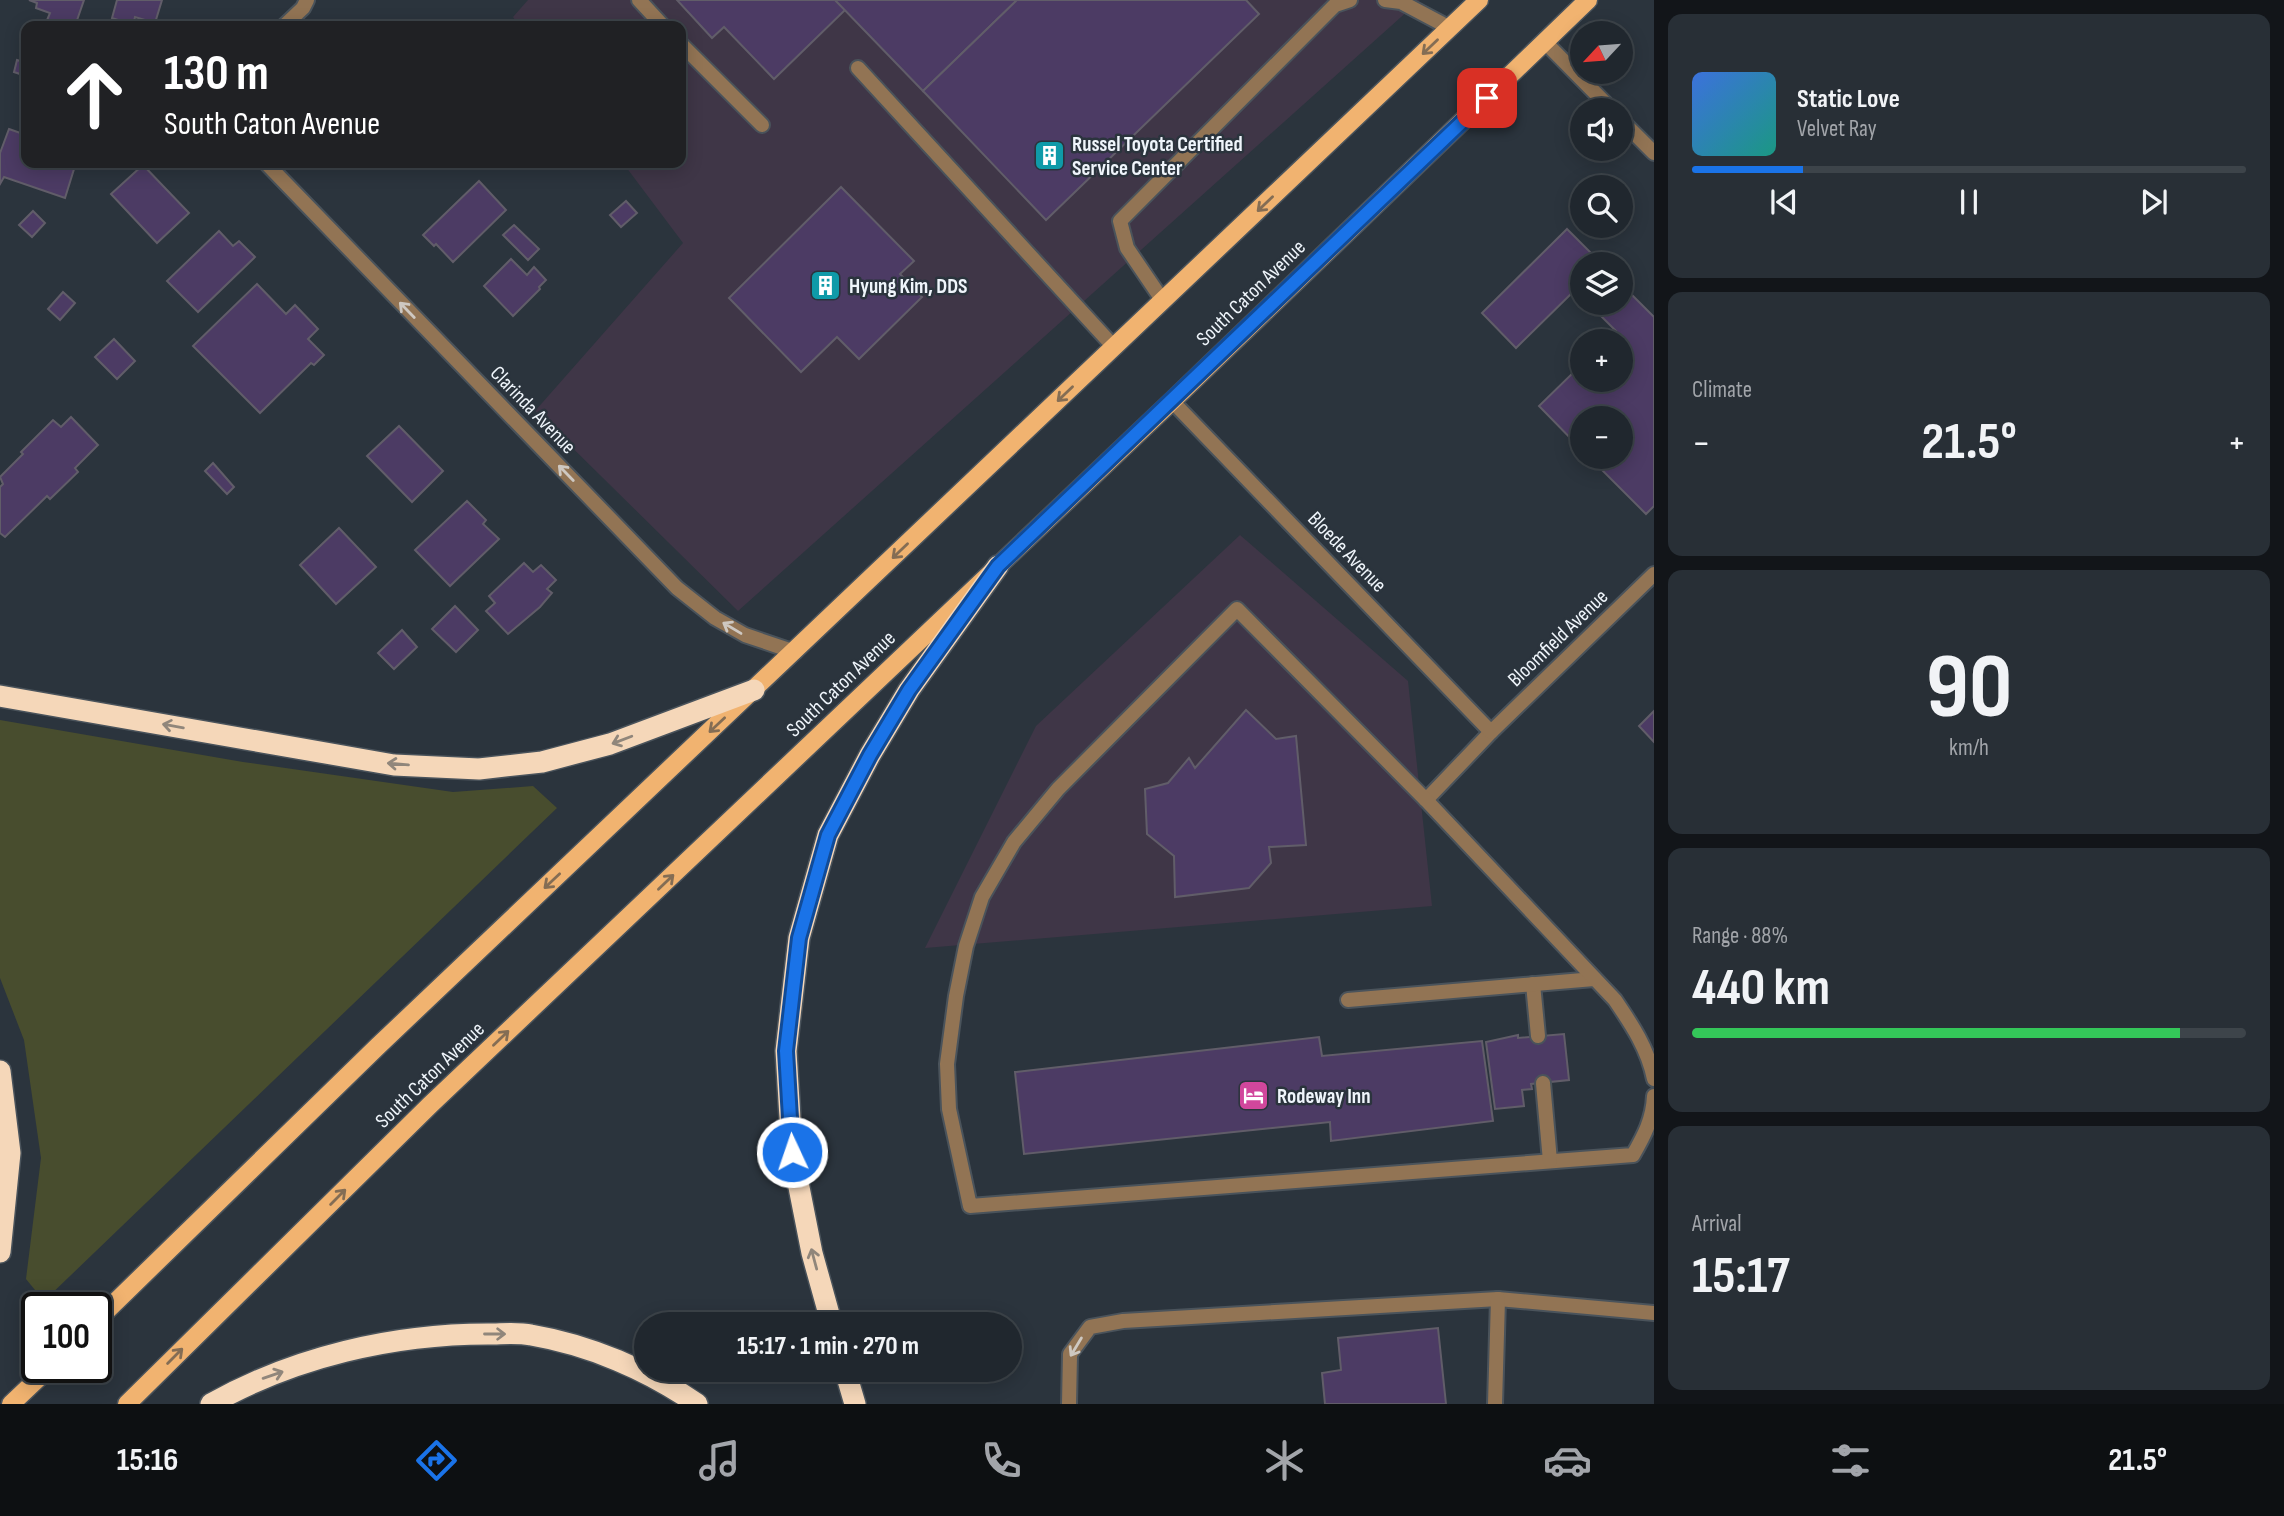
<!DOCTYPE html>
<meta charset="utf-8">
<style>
:root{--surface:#20272e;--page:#282f36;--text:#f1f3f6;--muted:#a2a5aa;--line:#3d444a;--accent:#1a73e8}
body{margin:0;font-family:"Sofia Sans Condensed",sans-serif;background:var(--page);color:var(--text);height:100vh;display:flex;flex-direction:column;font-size:26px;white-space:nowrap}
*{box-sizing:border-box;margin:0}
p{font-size:23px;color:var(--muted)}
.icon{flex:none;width:38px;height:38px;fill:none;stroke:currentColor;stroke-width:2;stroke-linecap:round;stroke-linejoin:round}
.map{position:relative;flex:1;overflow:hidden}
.details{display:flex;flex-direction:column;gap:14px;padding:14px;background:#121519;width:630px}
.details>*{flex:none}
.top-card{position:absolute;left:21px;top:21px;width:665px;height:147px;border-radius:14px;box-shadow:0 4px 18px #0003,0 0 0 2px var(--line);background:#202124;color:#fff;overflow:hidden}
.needle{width:46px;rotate:244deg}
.buttons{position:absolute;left:1570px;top:21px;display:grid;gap:14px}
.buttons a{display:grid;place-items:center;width:63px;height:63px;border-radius:50%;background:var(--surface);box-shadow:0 4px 18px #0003,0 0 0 2px var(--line);font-size:35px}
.speed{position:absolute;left:21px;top:1292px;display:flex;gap:14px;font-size:35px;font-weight:700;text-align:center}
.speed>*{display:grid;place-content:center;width:91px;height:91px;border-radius:50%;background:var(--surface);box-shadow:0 4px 18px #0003,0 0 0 2px var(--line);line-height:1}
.speed .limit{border:4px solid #111;border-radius:10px;background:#fff;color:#111}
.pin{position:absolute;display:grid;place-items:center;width:60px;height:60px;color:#fff;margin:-30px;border-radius:14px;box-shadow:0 4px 10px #0006}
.me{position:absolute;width:77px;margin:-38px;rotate:357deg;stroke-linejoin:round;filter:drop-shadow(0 0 5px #0008)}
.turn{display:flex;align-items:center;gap:24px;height:147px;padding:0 28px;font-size:32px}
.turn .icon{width:91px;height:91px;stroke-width:2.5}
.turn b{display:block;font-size:49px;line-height:60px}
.big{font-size:52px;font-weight:700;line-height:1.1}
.details .widget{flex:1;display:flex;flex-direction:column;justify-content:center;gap:10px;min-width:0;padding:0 24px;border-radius:14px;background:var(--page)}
.details .dial{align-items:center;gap:0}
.dial b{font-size:91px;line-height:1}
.song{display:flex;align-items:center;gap:21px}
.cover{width:84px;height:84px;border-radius:10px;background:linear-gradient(135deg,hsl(220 70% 55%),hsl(170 70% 35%))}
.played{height:7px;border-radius:4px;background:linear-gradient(90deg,var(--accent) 20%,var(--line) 20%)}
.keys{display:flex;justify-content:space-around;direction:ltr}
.heat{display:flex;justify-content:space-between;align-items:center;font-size:38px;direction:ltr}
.charge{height:10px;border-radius:5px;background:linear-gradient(90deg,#34c759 88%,var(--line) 0)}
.trip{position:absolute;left:634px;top:1312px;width:388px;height:70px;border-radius:35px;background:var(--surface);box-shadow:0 4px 18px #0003,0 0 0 2px var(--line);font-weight:700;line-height:70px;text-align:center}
.menu{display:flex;height:112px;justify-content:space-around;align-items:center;background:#0d1012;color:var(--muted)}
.menu .icon{width:49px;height:49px}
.menu .selected{color:var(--accent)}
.menu b{font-size:32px;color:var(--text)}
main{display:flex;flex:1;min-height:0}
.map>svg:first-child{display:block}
.commercial{fill:#3f3647}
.green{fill:#484d2e}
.building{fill:#4c3b64;stroke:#615d69;stroke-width:2}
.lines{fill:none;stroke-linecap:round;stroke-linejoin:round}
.service-casing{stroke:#4a535b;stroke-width:18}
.minor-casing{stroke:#4a535b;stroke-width:18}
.primary-casing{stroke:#4a535b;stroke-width:21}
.motorway-casing{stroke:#4a535b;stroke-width:24}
.service{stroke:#927454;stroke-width:14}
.minor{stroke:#927454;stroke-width:14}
.primary{stroke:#f1b370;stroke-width:18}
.motorway{stroke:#f5d7b9;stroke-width:21}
.oneway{stroke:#846d54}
.oneway2{stroke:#cec8c1}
.oneway3{stroke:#90867b}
.route-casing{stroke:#114b97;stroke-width:18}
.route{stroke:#1a73e8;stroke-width:12}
.labels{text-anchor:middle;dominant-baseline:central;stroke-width:5;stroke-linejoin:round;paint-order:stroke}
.poi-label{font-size:21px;font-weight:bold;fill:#eff5fb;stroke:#2b343d;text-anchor:start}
.street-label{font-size:21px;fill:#eff5fb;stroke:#2b343d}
</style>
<main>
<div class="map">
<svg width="1654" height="1404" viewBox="0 0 1654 1404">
<rect width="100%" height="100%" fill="#2b343d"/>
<g class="commercial">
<polygon points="528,0 1420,0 738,611 535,411 683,243 623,163 681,163 681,26 519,26 513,17"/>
<polygon points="1240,535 1408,681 1432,906 925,948 1036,726"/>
</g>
<polygon class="green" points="0,720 243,762 453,792 533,786 557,808 44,1301 26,1279 41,1158 24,1040 0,978"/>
<g class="building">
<polygon points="29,0 84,0 75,26 45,25 50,13 36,8 37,3"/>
<polygon points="117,0 162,0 155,23 135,17 133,25 112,18"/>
<polygon points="677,0 835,0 845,10 774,79 724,27 712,38"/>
<polygon points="835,0 1017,0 923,91"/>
<polygon points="1017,0 1246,0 1259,14 1046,220 923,91"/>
<polygon points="17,60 26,63 26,76 14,72"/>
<polygon points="9,129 26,135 26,163 37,163 55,168 57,163 74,169 65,198 4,177 0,184 0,153"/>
<polygon points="143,165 189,213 157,243 111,194"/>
<polygon points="479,181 506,210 453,262 436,244 434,246 423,235"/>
<polygon points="841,187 914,261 900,274 922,297 859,359 837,337 801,372 729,298"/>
<polygon points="626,201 637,213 621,227 610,215"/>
<polygon points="33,211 45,223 32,237 19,225"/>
<polygon points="514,225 539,249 528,260 503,235"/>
<polygon points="1567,229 1602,264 1582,264 1582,297 1575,290 1516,348 1482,313"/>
<polygon points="219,231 233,246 239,241 255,257 198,312 167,281"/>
<polygon points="511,259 527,275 534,267 546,280 539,287 540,289 513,316 484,286"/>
<polygon points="1620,283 1654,317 1654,506 1646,514 1589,457 1620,457 1620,418 1582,418 1582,450 1539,406 1582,364 1582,380 1620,380 1620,341 1605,341 1616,331 1588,303 1620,303"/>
<polygon points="257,284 286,314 295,305 318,329 308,339 324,355 314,365 311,363 260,413 193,346"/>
<polygon points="63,292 75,303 60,320 48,309"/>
<polygon points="114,339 135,361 117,379 95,357"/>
<polygon points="71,417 98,445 75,468 78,472 50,499 47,496 5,537 0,533 0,487 3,484 0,477 23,454 21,452 53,420 61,427"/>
<polygon points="399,426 443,471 412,502 367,456"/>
<polygon points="213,463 234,487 227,494 205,471"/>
<polygon points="467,501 486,520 483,524 499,539 450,586 415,550"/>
<polygon points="339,528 376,567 336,604 300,565"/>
<polygon points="524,563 533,572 541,565 556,580 547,589 552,593 540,607 508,634 486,611 495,603 489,596"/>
<polygon points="455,606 478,630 456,652 432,629"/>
<polygon points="402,630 417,647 394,669 378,653"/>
<polygon points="1246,710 1276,739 1296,736 1306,845 1269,847 1271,863 1249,888 1175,897 1174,856 1147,834 1145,789 1168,783 1189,758 1195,768"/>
<polygon points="1654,711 1654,742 1639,726"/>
<polygon points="1564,1034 1569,1080 1531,1084 1532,1089 1522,1090 1524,1106 1495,1109 1486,1042 1518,1035 1518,1038"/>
<polygon points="1319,1037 1322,1056 1482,1041 1493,1121 1331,1141 1330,1122 1024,1154 1015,1072"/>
<polygon points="1438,1328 1446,1404 1325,1404 1322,1373 1341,1370 1338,1338"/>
</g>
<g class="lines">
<defs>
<g id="service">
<polyline points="639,0 663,26"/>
<polyline points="1385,0 1401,2 1450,28"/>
<polyline points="1545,42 1612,110"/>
<polyline points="681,44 762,125"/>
<polyline points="858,68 1114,347"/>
<polyline points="1620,119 1654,153"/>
<polyline points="1163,301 1127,248 1120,221 1335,5 1350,0"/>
<polyline points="1426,800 1491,732"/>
<polyline points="1533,984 1538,1036"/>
<polyline points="1348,1000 1594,979"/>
<path d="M1654,1079C1648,1049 1632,1025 1615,1000L1426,800L1237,609L1058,789L1014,842L982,897L966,946L956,996L947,1064L949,1109L970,1206L1633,1155C1644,1136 1653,1119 1654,1096"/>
<polyline points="1543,1083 1550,1161"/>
<polyline points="1069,1404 1070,1354 1090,1327 1123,1321 1498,1299 1654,1313"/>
<polyline points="1495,1404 1498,1299"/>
</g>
<g id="minor">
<polyline points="284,26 303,8 307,0"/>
<polyline points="266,163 677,588 715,618 745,635 795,652"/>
<polyline points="1172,401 1491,732 1654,574"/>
</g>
<g id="primary">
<polyline points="96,1321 378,1046 1479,0"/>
<polyline points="11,1404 50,1367"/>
<polyline points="127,1404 430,1105 1172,401 1588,0"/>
</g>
<g id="motorway">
<polyline points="0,696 394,765 479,769 542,762 610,744 754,690"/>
<polyline points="0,1071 10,1153 0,1252"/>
<polyline points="832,1325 812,1253 792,1152 786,1051 799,938 828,835 870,755 909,690 998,566"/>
<polyline points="845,1370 855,1404"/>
<path d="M211,1404C294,1357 393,1334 488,1334C502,1334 517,1332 531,1335C590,1345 648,1370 697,1404"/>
</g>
</defs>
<use href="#service" class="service-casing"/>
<use href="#minor" class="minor-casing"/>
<use href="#primary" class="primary-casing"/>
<use href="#motorway" class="motorway-casing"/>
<use href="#service" class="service"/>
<use href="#minor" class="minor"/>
<use href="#primary" class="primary"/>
<use href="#motorway" class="motorway"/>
</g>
<defs><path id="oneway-shaft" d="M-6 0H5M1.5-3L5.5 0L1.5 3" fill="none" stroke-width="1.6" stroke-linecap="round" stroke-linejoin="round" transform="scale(1.75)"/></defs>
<g class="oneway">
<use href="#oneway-shaft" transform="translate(1430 47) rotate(136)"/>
<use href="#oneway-shaft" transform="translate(1265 204) rotate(136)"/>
<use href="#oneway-shaft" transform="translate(1065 394) rotate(136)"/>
<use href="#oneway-shaft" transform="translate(900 551) rotate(136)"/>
<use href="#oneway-shaft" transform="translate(717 725) rotate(137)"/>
<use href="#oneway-shaft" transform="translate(552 881) rotate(137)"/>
<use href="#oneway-shaft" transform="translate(666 882) rotate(-44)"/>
<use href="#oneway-shaft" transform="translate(501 1038) rotate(-44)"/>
<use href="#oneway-shaft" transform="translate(338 1197) rotate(-45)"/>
<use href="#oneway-shaft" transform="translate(175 1356) rotate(-45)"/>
</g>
<g class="oneway2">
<use href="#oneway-shaft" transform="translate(407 310) rotate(-134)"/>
<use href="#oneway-shaft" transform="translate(566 473) rotate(-134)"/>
<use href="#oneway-shaft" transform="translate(732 628) rotate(-149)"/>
<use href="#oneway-shaft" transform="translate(1076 1347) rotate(121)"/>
</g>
<g class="oneway3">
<use href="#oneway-shaft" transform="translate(173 726) rotate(-170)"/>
<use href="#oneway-shaft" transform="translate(622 740) rotate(159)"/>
<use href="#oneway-shaft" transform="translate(398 764) rotate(-175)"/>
<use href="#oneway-shaft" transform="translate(814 1259) rotate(-105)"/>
<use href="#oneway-shaft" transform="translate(495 1334)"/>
<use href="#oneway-shaft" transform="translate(273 1375) rotate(-19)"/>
</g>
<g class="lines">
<defs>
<polyline id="route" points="792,1152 786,1051 799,938 828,835 870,755 909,690 998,566 1487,98"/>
</defs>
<use href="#route" class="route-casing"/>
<use href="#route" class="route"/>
</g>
<defs>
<symbol id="building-square" viewBox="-11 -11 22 22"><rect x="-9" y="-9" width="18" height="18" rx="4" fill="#0f9aa8" stroke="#2b343d"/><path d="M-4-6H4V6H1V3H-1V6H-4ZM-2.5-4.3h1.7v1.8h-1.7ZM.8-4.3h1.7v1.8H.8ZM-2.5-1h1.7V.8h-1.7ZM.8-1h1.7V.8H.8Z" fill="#fff"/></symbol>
<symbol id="hotel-square" viewBox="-11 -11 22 22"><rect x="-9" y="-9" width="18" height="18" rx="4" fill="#d1479c" stroke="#2b343d"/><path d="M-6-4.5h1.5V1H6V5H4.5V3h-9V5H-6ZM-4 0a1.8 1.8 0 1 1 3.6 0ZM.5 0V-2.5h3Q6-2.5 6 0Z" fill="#fff"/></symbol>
</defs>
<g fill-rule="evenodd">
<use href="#building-square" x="1032" y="138" width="35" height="35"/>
<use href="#building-square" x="808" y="268" width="35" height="35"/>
<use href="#hotel-square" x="1236" y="1078" width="35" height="35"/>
</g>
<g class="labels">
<g class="poi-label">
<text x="1072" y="144">Russel Toyota Certified<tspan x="1072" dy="24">Service Center</tspan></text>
<text x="849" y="286">Hyung Kim, DDS</text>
<text x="1277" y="1096">Rodeway Inn</text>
</g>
<g class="street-label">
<text transform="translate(1251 293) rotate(-44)">South Caton Avenue</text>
<text transform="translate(533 410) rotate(46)">Clarinda Avenue</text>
<text transform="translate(1347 552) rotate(46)">Bloede Avenue</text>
<text transform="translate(1558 638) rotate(-44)">Bloomfield Avenue</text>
<text transform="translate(841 684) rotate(-44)">South Caton Avenue</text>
<text transform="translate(430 1075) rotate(-44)">South Caton Avenue</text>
</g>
</g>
</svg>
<div class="buttons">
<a><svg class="needle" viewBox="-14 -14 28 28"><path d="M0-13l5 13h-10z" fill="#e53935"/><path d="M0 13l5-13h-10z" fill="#a2a5aa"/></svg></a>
<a><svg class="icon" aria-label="sound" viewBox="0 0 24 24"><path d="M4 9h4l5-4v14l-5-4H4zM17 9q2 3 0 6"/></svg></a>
<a><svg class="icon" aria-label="search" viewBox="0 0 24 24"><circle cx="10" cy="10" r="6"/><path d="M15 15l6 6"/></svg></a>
<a><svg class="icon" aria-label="layers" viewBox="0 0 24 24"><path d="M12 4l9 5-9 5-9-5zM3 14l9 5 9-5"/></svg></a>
<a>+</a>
<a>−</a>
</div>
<div class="speed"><div class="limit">100</div></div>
<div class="pin" style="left:1487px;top:98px;background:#d93025"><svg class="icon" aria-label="arrive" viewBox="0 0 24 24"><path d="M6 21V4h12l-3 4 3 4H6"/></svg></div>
<svg class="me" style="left:792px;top:1152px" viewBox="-20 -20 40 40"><circle r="17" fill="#1a73e8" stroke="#fff" stroke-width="3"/><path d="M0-11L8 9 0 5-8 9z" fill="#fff"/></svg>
<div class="trip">15:17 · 1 min · 270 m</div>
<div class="top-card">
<div class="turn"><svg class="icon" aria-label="ahead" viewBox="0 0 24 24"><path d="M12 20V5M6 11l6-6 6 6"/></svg><div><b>130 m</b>South Caton Avenue</div></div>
</div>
</div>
<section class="details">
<div class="widget">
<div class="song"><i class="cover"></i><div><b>Static Love</b><p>Velvet Ray</p></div></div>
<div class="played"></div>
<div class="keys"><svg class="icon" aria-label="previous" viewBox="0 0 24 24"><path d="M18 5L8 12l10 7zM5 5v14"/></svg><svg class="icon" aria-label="pause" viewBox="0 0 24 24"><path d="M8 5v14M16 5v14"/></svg><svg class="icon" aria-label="next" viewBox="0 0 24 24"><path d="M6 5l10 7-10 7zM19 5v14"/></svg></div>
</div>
<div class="widget"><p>Climate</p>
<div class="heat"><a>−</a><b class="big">21.5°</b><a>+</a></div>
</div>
<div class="widget dial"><b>90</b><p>km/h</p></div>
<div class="widget"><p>Range · 88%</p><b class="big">440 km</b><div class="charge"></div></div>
<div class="widget"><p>Arrival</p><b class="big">15:17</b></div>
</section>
</main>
<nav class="menu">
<b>15:16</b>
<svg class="icon selected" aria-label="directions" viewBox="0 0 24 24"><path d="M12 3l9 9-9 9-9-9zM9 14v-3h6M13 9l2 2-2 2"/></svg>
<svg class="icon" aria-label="music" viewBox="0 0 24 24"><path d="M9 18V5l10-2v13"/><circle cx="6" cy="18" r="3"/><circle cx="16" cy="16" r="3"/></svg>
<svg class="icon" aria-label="phone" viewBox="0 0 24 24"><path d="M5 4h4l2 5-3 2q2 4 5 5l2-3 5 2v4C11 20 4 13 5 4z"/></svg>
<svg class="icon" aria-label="climate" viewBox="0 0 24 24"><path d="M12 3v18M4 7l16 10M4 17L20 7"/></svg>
<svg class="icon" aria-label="car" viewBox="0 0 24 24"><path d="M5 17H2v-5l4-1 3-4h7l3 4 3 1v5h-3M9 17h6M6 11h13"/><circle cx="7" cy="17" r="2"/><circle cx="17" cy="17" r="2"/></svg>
<svg class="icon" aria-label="filters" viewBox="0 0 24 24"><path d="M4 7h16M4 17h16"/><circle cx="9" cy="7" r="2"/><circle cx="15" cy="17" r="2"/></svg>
<b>21.5°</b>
</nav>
